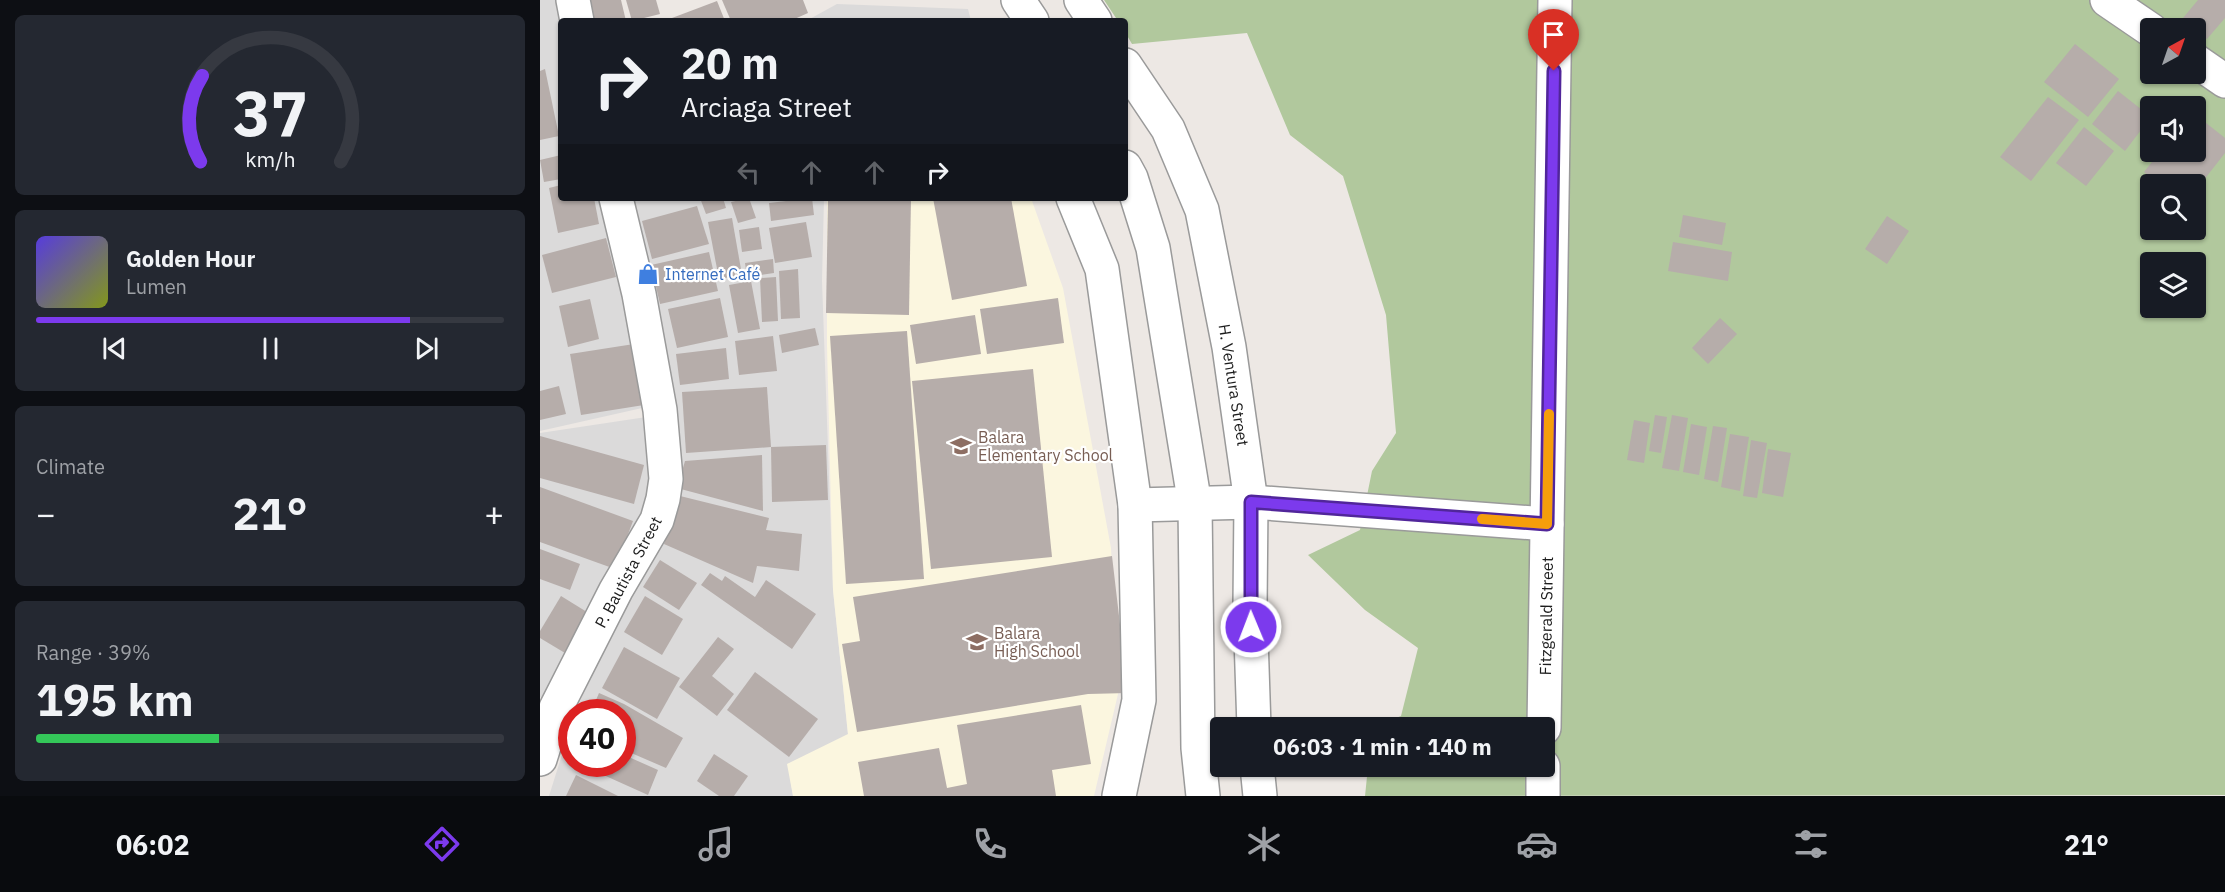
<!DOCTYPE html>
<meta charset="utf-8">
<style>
:root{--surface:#171b24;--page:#242831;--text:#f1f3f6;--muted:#9ea1a6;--line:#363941;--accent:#7c3aed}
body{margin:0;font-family:"IBM Plex Sans",sans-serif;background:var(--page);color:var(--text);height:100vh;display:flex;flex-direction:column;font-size:22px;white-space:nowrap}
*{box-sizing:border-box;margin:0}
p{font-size:20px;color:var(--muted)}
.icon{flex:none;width:33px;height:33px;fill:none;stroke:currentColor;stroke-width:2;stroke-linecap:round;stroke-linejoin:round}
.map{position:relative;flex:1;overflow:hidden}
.side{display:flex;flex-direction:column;gap:15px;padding:15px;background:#0d0f14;width:540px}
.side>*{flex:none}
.top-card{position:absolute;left:18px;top:18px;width:570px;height:183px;border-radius:6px;box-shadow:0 2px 4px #0004;background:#171b24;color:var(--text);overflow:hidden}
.needle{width:39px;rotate:40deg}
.tools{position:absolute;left:1600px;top:18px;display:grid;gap:12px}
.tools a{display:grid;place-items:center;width:66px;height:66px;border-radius:6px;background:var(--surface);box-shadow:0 2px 4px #0004;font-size:30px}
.speed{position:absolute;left:18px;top:699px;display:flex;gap:12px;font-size:30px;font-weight:700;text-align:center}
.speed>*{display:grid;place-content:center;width:78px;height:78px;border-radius:50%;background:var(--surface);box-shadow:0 2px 4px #0004;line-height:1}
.speed .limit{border:9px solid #d22;background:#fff;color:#111}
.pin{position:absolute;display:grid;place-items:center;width:51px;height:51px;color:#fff;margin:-62px -26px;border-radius:50% 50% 50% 0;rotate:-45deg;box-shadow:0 0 6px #0007}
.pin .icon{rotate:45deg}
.me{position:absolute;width:66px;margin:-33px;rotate:359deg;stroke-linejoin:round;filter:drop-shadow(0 0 4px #0008)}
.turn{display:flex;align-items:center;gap:21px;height:126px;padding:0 24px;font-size:27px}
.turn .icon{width:78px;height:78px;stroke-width:2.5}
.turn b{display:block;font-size:42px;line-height:51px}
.lanes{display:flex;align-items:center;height:57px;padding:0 24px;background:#0003;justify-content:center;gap:30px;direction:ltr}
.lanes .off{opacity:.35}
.big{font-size:45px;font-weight:700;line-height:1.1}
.side .tile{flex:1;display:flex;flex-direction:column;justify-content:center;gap:9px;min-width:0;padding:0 21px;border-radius:9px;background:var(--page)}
.side .dial{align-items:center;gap:0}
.dial svg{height:156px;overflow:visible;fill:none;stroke:var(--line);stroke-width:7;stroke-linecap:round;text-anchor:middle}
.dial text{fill:var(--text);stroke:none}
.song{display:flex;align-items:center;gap:18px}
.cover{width:72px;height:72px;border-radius:9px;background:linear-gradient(135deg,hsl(250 70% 55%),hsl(70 70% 35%))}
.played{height:6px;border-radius:3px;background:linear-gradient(90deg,var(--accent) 80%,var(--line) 80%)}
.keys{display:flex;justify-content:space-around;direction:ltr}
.heat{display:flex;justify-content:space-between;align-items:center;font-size:33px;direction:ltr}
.charge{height:9px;border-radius:4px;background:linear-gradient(90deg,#34c759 39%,var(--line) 0)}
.trip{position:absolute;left:670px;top:717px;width:345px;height:60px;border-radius:6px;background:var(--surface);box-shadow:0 2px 4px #0004;font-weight:700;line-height:60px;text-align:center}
.dock{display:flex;height:96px;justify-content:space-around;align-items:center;background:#090b0e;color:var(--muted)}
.dock .icon{width:42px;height:42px}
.dock .on{color:var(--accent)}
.dock b{font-size:27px;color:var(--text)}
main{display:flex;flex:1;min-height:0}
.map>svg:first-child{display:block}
.residential{fill:#dbdada}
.education{fill:#fbf6df}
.forest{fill:#b1c89d;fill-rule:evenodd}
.building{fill:#b6adaa}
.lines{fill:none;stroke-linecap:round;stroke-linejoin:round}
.minor-casing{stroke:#9a9a9a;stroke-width:36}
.minor{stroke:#fff;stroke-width:33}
.route-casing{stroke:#51269a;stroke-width:15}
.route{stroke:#7c3aed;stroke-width:10}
.slow{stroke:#f59e0b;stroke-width:10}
.labels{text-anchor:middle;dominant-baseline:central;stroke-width:4.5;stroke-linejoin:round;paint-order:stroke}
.shop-label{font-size:16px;fill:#366cbe;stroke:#fff;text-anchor:start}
.street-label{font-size:16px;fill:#1d1d1d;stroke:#fff}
.education-label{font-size:16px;fill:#785e54;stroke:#fff;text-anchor:start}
</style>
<main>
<section class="side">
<div class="tile dial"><svg viewBox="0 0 100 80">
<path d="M14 69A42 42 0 1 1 86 69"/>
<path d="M14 69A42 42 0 0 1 15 25" stroke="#7c3aed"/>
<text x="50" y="56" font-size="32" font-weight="700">37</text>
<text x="50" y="72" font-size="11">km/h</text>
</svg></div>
<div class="tile">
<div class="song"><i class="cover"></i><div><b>Golden Hour</b><p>Lumen</p></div></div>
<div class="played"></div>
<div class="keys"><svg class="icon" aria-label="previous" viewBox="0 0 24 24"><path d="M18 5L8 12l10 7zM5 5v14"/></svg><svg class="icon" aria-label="pause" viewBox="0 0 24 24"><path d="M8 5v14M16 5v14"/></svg><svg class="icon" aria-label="next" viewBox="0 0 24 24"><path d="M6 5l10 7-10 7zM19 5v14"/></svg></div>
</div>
<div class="tile"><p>Climate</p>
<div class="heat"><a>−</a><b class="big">21°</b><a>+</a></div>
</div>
<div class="tile"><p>Range · 39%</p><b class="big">195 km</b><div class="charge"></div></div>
</section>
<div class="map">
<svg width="1685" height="796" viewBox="0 0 1685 796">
<rect width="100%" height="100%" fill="#ede8e4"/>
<g class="residential">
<polygon points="0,0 25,0 21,21 21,198 67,198 111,406 0,431"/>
<polygon points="297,4 428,9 431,21 266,21"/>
<polygon points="78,198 284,198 282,281 293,590 308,735 248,764 253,796 9,796 31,726 32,764 82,764 82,712 36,712 129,472"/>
<polygon points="113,416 119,480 10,704 0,697 0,433"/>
</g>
<polygon class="education" points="287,198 491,198 523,288 571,548 578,694 554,796 253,796 247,764 308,734 293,590 287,345"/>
<path class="forest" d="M564,0H1685V795L825,796L828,767L1005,766V728L833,727L861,716L878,648L825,610L768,555L820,530L832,471L856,433L846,315L803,176L750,135L707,33L592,44L585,32V21H578ZM1611,28H1656V74H1611ZM1611,106H1656V152H1611ZM1611,184H1656V230H1611ZM1611,262H1656V308H1611Z"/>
<g class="building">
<polygon points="45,0 81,0 86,21 50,21"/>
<polygon points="86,0 116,0 120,14 92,21"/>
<polygon points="182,0 263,0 268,13 250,21 191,21"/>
<polygon points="1658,0 1685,0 1685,18 1667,39 1643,18"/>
<polygon points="177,1 185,21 124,21"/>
<polygon points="1535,44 1579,79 1548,117 1504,82"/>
<polygon points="5,69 19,136 0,140 0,71"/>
<polygon points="1578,91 1611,117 1585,151 1552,124"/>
<polygon points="1508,97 1539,120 1491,181 1460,157"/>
<polygon points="1656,115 1685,138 1685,153 1656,190 1656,184 1619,184 1604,172 1620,152 1656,152"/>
<polygon points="1544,127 1574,151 1546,186 1516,163"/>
<polygon points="21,155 21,179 4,182 0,160"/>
<polygon points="21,185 21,198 54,198 59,224 18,233 9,188"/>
<polygon points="160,198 183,198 186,208 166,214"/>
<polygon points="209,198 216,218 198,223 191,202"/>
<polygon points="272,198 274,215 231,221 229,203"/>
<polygon points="288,198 371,198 369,315 286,313"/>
<polygon points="393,198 471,198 487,286 412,300"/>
<polygon points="157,206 169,244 112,259 102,221"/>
<polygon points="1143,215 1186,223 1182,245 1139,237"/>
<polygon points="1347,216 1369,231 1347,264 1325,249"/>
<polygon points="192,218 202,275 179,279 168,222"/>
<polygon points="266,222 272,257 235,263 229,228"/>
<polygon points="219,227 222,249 202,252 199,230"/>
<polygon points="66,238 76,277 12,293 2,255"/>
<polygon points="1133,242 1192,252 1188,281 1128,271"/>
<polygon points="169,252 178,291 120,304 111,265"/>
<polygon points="233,259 234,273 207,277 205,263"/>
<polygon points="258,269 260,318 241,319 239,271"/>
<polygon points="236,277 238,321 222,322 220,278"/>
<polygon points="211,281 220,329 198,333 189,285"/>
<polygon points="180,298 188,337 137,348 128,309"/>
<polygon points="518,298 524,343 447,354 440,309"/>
<polygon points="50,299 59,339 28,347 19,306"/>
<polygon points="435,315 441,354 376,364 370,325"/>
<polygon points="1180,318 1197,334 1168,364 1152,348"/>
<polygon points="275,328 279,345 242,353 239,335"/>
<polygon points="367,331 384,579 306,584 290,336"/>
<polygon points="233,336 237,371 199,375 195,341"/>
<polygon points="94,344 104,405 41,415 30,354"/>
<polygon points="186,348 189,379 140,385 136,354"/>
<polygon points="493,369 512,557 391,569 372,381"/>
<polygon points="19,386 26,414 0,420 0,391"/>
<polygon points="227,387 231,447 146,453 142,392"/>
<polygon points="1115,415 1127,417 1121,453 1109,451"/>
<polygon points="1132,415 1148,418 1139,471 1122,468"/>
<polygon points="1094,420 1110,423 1104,463 1087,460"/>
<polygon points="1151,424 1167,427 1159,475 1143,472"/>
<polygon points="1173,426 1187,428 1178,482 1164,479"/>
<polygon points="1190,434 1209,437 1200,491 1181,487"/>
<polygon points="0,436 104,465 94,504 0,478"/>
<polygon points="1211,440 1227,443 1217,498 1203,496"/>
<polygon points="286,445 288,500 232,502 231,447"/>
<polygon points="1228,449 1251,453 1243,497 1222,493"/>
<polygon points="222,455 223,511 137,488 145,461"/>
<polygon points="0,487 93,521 75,569 0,542"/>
<polygon points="136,495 229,518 226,530 262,534 259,571 217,566 213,583 124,544"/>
<polygon points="0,549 40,564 30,590 0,579"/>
<polygon points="572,556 588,693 548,694 317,732 302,644 320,641 313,597"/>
<polygon points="120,560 157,583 139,610 103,587"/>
<polygon points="170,573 182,581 185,576 215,597 226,580 276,614 252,649 161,585"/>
<polygon points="21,596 55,617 30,656 0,638 0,631"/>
<polygon points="105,596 143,619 122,655 84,632"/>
<polygon points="178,637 194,649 172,676 194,694 177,716 139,687"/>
<polygon points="84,647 140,678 117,719 62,688"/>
<polygon points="215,672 278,719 249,757 187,710"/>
<polygon points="59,693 84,704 143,738 126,768 82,749 82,712 51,712"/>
<polygon points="541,705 551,764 512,770 516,796 324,796 318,762 399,748 407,788 427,784 417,725"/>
<polygon points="82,754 118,770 108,795 39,764 82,764"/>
<polygon points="174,754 208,776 194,796 179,796 157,781"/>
<polygon points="36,775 78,796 26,796"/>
</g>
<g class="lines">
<defs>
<g id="minor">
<polyline points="33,0 37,21"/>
<polyline points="478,0 492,21"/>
<polyline points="541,0 555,21"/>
<polyline points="1567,0 1611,30"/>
<polyline points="1656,61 1685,81"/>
<polyline points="585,65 628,129 662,210 689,347 711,502 710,607 714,728"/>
<polyline points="585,167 591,178 613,248 655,505 658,748 663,796"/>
<polyline points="533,198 562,269 595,505 599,700 579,796"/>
<polyline points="595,505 711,502 1007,524"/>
<polyline points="1004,728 1015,0"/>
<polyline points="0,759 16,708 76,590 117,520 123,499 126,479 120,410 99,294 76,198"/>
<polyline points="717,766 720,796"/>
<polyline points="1003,796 1003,766"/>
</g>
</defs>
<use href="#minor" class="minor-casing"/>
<use href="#minor" class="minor"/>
</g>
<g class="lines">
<defs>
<polyline id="route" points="711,627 711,502 1007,524 1014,71"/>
</defs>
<use href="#route" class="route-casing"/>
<use href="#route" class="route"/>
<polyline class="slow" points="942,519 1007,524 1009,414"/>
</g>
<defs>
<symbol id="shop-bare" viewBox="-9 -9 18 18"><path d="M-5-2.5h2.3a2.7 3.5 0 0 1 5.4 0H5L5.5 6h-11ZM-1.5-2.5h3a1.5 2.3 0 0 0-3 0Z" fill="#3f7fe0" stroke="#fff" stroke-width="2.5" paint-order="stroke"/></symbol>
<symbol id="school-bare" viewBox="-9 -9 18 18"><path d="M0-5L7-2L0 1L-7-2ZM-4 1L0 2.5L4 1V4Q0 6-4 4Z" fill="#8d6e63" stroke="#fff" stroke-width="2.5" paint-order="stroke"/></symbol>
</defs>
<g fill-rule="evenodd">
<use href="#shop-bare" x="93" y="259" width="30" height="30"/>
<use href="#school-bare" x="406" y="431" width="30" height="30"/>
<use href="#school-bare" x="422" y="627" width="30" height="30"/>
</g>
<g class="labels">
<g class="shop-label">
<text x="125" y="274">Internet Café</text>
</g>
<g class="street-label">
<text transform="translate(694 385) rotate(81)">H. Ventura Street</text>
<text transform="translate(88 572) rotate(-62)">P. Bautista Street</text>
<text transform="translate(1006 616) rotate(-89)">Fitzgerald Street</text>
</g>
<g class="education-label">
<text x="438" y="437">Balara<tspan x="438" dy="18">Elementary School</tspan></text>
<text x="454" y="633">Balara<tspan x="454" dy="18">High School</tspan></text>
</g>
</g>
</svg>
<div class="tools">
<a><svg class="needle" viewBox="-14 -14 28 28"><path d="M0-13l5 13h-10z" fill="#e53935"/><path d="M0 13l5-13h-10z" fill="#9ea1a6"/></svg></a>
<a><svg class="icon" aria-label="sound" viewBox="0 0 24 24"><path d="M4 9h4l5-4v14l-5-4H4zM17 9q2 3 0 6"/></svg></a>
<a><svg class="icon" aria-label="search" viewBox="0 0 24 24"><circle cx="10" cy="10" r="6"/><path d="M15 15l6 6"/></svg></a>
<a><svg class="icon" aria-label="layers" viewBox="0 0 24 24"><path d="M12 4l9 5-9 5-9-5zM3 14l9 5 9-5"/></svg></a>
</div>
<div class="speed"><div class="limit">40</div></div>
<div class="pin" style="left:1014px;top:71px;background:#d93025"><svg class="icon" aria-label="arrive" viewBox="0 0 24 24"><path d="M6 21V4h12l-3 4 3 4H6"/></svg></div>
<svg class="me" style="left:711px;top:627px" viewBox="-20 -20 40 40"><circle r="17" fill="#7c3aed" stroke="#fff" stroke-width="3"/><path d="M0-11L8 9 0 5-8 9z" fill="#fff"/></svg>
<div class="trip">06:03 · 1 min · 140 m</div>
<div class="top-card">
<div class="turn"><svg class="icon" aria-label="right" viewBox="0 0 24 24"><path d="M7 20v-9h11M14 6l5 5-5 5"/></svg><div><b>20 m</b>Arciaga Street</div></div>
<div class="lanes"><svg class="icon off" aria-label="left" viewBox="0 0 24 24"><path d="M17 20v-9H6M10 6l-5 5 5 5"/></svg><svg class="icon off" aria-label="ahead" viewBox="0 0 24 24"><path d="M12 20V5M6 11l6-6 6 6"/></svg><svg class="icon off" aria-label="ahead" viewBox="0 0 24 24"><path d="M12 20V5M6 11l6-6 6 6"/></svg><svg class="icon" aria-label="right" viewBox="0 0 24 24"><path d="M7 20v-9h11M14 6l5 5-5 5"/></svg></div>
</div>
</div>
</main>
<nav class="dock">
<b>06:02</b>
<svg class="icon on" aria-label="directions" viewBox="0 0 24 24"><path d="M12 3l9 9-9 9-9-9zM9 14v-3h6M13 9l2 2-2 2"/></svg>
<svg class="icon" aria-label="music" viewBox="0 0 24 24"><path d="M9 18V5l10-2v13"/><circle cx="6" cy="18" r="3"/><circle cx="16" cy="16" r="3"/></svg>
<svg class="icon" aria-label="phone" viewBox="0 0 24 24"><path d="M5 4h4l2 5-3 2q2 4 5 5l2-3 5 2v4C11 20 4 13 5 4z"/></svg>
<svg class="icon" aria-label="climate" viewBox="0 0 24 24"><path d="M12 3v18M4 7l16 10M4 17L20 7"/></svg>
<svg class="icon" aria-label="car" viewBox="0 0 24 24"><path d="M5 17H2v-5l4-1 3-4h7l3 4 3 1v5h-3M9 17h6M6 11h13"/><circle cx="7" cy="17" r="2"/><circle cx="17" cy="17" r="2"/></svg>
<svg class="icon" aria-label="filters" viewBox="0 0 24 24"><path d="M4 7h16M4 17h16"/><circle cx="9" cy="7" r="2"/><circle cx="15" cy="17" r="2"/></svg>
<b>21°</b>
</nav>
